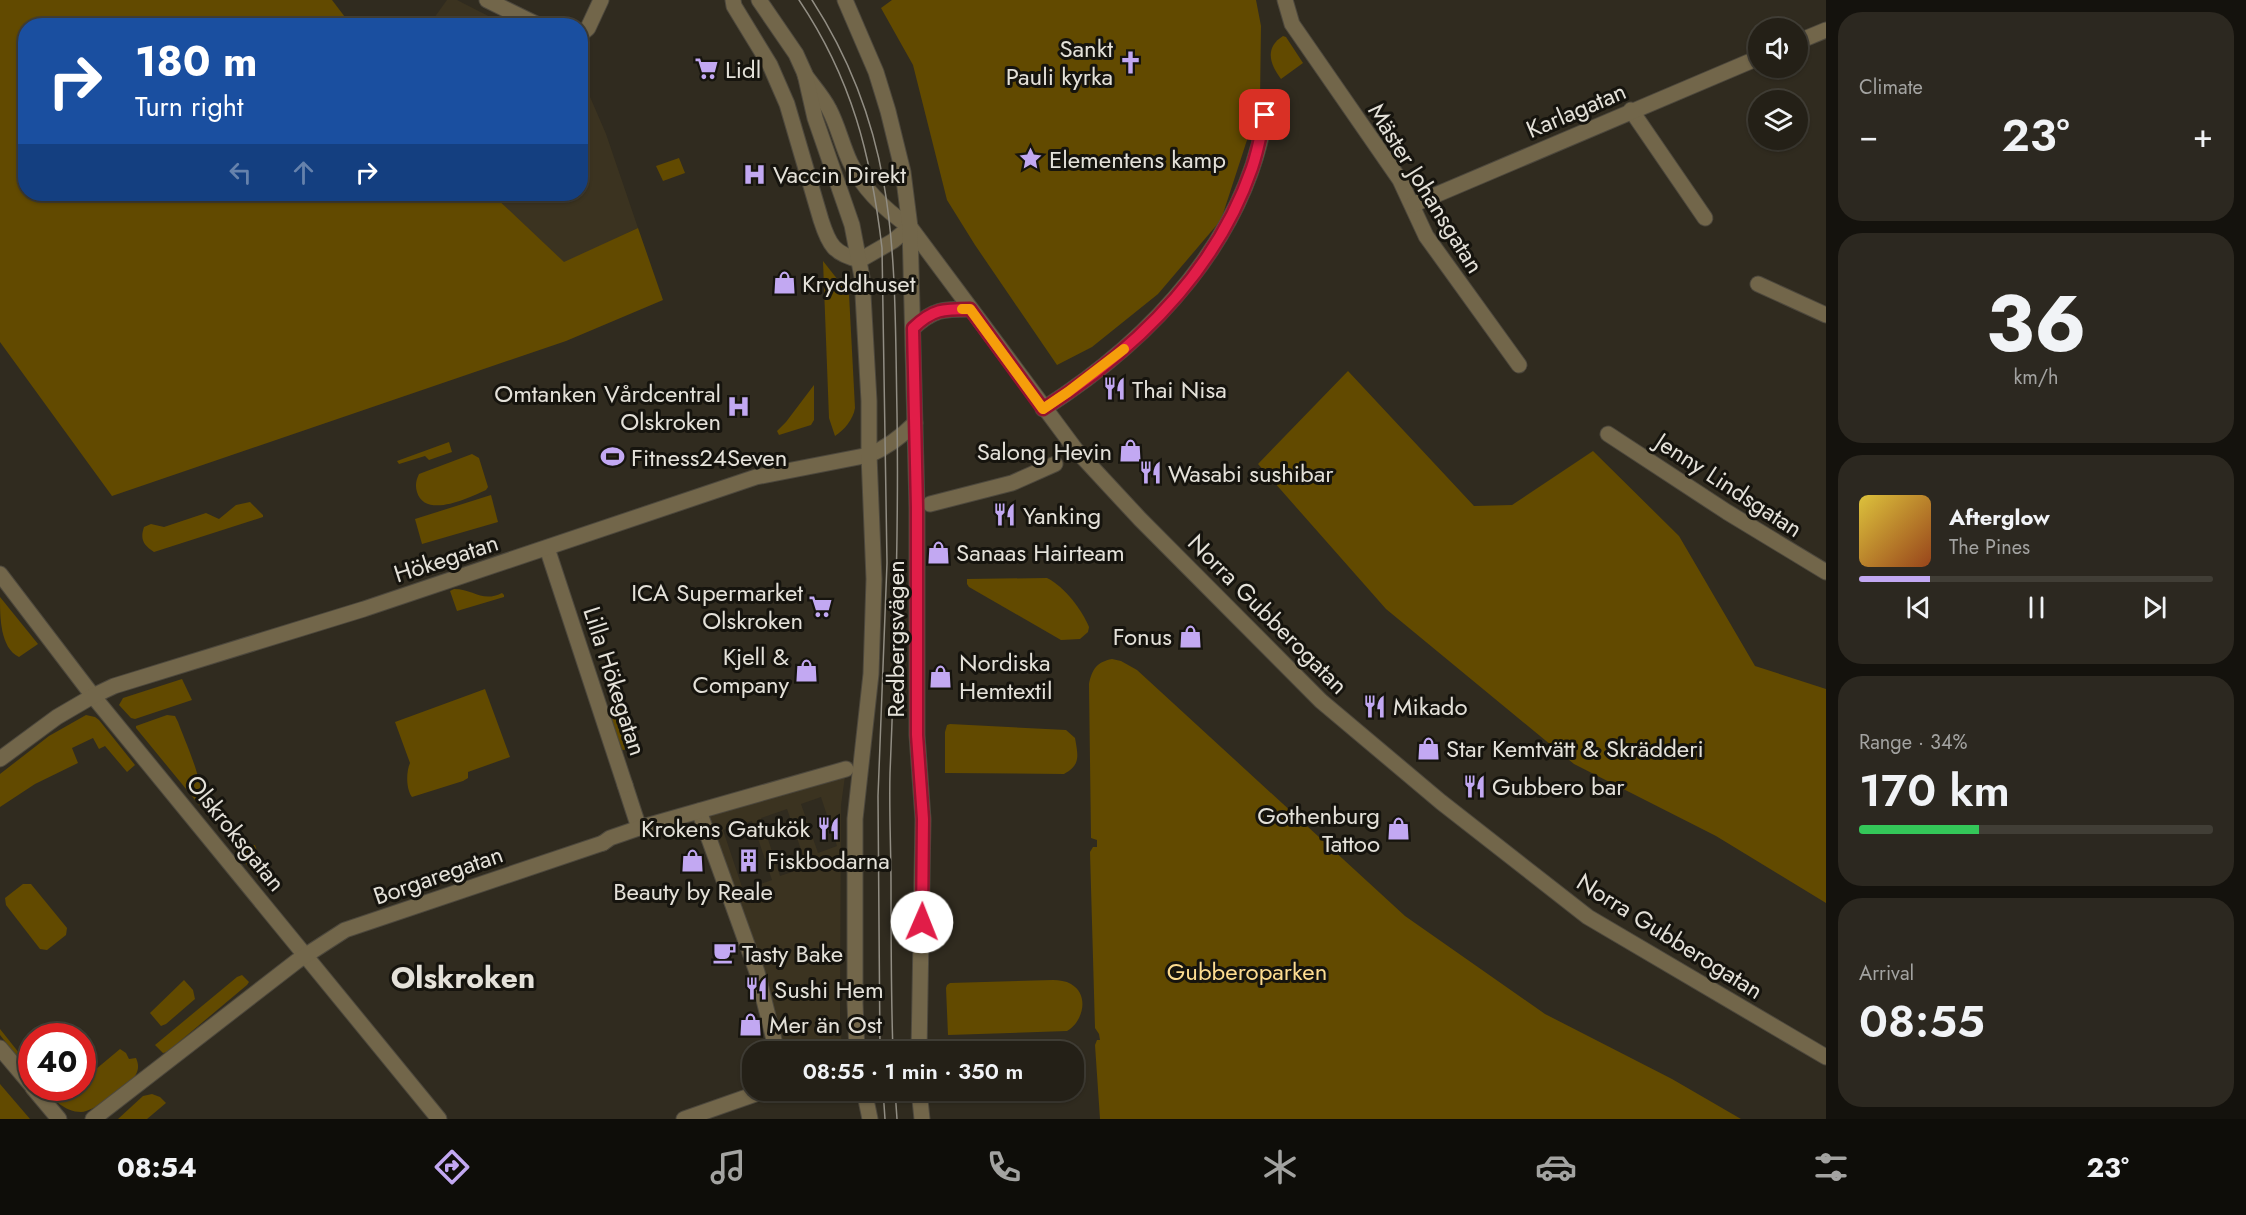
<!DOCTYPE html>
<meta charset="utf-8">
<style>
:root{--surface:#242017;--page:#2c2820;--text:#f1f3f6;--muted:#a3a3a1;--line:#413e36;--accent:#c2a8f2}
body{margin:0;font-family:Jost,sans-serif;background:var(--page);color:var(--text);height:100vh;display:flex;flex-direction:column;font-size:22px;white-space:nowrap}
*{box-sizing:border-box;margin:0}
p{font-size:20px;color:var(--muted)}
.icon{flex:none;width:33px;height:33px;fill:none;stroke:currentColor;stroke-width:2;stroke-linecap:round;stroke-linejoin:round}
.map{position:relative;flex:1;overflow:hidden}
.sheet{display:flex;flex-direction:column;gap:12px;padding:12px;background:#14120d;width:420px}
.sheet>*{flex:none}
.guide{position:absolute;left:18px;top:18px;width:570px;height:183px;border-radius:24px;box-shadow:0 2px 4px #0004,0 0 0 2px var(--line);background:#1a4fa0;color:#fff;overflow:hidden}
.buttons{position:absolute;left:1748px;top:18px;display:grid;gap:12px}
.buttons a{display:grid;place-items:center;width:60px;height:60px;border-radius:50%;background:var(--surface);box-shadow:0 2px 4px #0004,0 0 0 2px var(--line);font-size:30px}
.speed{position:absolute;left:18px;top:1023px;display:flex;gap:12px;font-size:30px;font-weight:700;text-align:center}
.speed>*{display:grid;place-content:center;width:78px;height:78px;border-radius:50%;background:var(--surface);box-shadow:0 2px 4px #0004,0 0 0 2px var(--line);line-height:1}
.speed .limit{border:9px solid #d22;background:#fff;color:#111}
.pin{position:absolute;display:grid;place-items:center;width:51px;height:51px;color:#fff;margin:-26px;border-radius:12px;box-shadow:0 3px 9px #0006}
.me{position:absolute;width:66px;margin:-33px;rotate:1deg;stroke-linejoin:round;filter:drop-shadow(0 0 4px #0008)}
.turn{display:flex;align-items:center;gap:21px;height:126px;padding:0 18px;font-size:27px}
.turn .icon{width:78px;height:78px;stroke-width:2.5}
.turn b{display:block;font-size:42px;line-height:51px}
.lanes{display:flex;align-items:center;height:57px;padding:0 18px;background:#0003;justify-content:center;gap:30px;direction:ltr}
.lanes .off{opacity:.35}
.big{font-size:45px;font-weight:600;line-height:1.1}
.sheet .tile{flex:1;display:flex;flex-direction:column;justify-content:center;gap:9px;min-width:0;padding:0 21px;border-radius:24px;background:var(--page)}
.sheet .dial{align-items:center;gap:0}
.dial b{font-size:78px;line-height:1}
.song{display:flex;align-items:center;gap:18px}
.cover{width:72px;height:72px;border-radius:9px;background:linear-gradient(135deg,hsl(50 70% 55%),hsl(20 70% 35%))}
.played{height:6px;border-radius:3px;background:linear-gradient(90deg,var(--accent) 20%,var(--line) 20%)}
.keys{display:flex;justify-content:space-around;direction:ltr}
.heat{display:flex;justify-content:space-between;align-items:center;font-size:33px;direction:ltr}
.charge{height:9px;border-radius:4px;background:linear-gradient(90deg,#34c759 34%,var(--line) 0)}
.trip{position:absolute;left:742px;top:1041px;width:342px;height:60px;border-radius:24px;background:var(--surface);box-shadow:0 2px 4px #0004,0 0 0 2px var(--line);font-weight:600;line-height:60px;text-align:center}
.tab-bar{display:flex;height:96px;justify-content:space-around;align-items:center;background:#0e0d09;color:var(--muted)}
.tab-bar .icon{width:42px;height:42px}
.tab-bar .active{color:var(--accent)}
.tab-bar b{font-size:27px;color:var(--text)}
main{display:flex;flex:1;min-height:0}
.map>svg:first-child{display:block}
.built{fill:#3b3320;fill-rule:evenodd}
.green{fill:#624a00}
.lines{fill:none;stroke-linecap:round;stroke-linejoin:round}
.pedestrian-casing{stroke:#4d483d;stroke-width:17}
.minor-casing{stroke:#4d483d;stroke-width:17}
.tertiary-casing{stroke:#4d483d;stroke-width:17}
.pedestrian{stroke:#72664a;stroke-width:15}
.minor{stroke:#72664a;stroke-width:15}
.tertiary{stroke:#72664a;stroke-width:15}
.tram{stroke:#918d83;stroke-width:1.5}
.route-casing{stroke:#92132f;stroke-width:15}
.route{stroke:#e11d48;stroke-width:10}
.slow{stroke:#f59e0b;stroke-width:10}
.labels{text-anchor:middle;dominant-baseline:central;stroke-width:6;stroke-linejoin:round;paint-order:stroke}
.poi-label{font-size:24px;fill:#e4e1d9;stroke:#16140e;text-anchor:start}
.street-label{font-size:24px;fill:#e4e1d9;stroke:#16140e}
.park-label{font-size:24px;fill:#fddc90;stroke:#16140e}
.district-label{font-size:30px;font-weight:bold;fill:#e4e1d9;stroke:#16140e}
</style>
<main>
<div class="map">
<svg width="1826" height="1119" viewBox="0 0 1826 1119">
<rect width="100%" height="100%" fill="#302b1f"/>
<g class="built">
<polygon points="447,0 457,0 506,25 429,25"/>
<polygon points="581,76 606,134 638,228 564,263 492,194 580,194"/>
<path d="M846,769L841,805L840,1015L842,1051H777L699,811ZM821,797L837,846L818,853L801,804ZM787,809L807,867L780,876L761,818ZM752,821L772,880L743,890L723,830Z"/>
</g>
<g class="green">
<polygon points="0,0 332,0 351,25 26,26 26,194 492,194 564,262 638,228 663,300 566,341 112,496 0,342"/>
<polygon points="892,0 1256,0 1261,26 1260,100 1221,220 1158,294 1092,347 1057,365 975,245 947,200 913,65 881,8"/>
<path d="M1283,36L1286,37L1303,63L1281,79C1270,64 1264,48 1283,36Z"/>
<polygon points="679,158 685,173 663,181 656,166"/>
<path d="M823,261L849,294L855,408C853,420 844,430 835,436L829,418Z"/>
<polygon points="1348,371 1474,506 1512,505 1593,451 1679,536 1755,666 1826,689 1826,903 1716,836 1574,764 1386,609 1258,464"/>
<polygon points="814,385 814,420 811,425 779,435 777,431 786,422"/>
<polygon points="449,442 452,452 429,460 425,456 399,464 397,461"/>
<path d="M472,454L479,458L488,487L486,490C469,498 425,519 417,492C415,486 416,480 419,474Z"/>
<polygon points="491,495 498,522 422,544 415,519"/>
<path d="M250,502L263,515V517L154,552C143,545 140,539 144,527L151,524L164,527L206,513L219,519L236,505Z"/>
<path d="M1047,578C1065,587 1082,610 1089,627L1088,632L1080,639L1061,640L969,587L967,584V579Z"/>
<path d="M454,589C474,589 482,603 502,593L504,595V597L457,611L450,591Z"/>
<path d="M0,597L38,644L19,657C0,648 0,617 0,597Z"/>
<path d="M1112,659L1121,661L1137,670L1405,916L1545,1014L1672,1079L1741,1119H1100L1095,1045L1097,1040H1100L1099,1034L1095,1028L1090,852L1093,847H1097V840L1091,838L1089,684C1092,669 1097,662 1112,659Z"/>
<polygon points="182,679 192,700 135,719 131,718 119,705 123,698"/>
<path d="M485,689L510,757L468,772V778L463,781L412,797C406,789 406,772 410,763L395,722Z"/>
<polygon points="615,707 622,709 631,749 622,750 607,713 607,711"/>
<polygon points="86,715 95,717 99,720 135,765 127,772 105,746 99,749 93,738 72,748 78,763 35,784 0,807 0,774 49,736"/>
<path d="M167,715L175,716L178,722C184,739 208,790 200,806L136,728V726Z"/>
<path d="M950,724L1066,730L1075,738C1078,755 1081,765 1064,774L945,773V732L947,725Z"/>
<polygon points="255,845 268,886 267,888 235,851"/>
<polygon points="23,884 31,884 67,928 66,935 47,950 40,949 6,905 5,898"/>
<polygon points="242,975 249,982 247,985 167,1052 163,1053 155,1045 237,977"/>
<polygon points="184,980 193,990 195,999 166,1024 161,1026 150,1013"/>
<path d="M1053,980C1059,980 1066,981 1071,984C1090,995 1083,1022 1067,1031L948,1035L946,988L947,985L950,983Z"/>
<polygon points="0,1029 31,1068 31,1074 0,1035"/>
<path d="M120,1049L126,1053L129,1059L136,1058C138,1063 139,1067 137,1072C133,1084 94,1112 81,1112C65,1112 53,1099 43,1088H47L52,1094L60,1088H68L70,1090L73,1088H82L83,1080Z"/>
<polygon points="0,1084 30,1119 0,1119"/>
<polygon points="152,1094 160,1097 166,1103 147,1119 118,1119 143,1096"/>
</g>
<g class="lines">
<defs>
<g id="pedestrian">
<polyline points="930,504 1012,483 1055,464"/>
<polyline points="0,574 93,696 439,1119"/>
<polyline points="625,785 639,828"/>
<polyline points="699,811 757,972 777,1052"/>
<polyline points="603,843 610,838 639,828 846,769"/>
</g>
<g id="minor">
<polyline points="487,0 540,26"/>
<polyline points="1285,0 1292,24 1400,180 1426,236 1519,365"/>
<polyline points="580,35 588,28 601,0"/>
<polyline points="1797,42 1826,30"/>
<path d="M805,75C813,86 823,97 829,109C838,126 842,145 850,162C863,189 885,210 910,227L1076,450L1140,519L1321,701L1441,802L1588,917L1826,1057"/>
<polyline points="1631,110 1705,218"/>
<polyline points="1412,205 1758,58"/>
<polyline points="1758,284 1826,315"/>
<path d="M913,328C934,309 943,309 970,309"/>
<path d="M1043,409C1151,340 1250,237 1267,104"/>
<polyline points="1608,434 1727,512 1826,572"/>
<polyline points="547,548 625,785"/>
<path d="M0,759L57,717L93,696L114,686L364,609L756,477L869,455C888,447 901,437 915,423"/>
<polyline points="0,1048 32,1086"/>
<polyline points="33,1088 59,1119"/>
<polyline points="93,1119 297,961 345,930 603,843"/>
<polyline points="684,1119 767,1090"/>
</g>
<g id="tertiary">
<path d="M733,0L734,6L770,65L787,104L821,220C829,245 834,254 860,260L893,241L910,227"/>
<polyline points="759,0 796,54 805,74 815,118 852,225 862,277 869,401 869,455 874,579 871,674 855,819 855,1003 857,1052"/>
<polyline points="845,0 876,72 888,111 903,172 910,227 917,508 917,735 923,819 919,1052"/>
<polyline points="864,1090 870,1119"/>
<polyline points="919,1090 922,1119"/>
</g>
</defs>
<use href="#pedestrian" class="pedestrian-casing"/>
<use href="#minor" class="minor-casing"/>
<use href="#tertiary" class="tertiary-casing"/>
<use href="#pedestrian" class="pedestrian"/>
<use href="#minor" class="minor"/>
<use href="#tertiary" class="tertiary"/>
<g class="tram">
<path d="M799,0C852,79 871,155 882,248L887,563L878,796L880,1052"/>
<path d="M812,0C900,136 894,258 897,413C899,533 895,653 890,773C889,810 891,848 891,885C891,941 891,996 893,1052"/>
<polyline points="883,1090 885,1119"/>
<polyline points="895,1090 897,1119"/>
</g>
</g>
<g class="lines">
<defs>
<path id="route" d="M922,922L923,819L917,735V508L913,328C933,309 943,309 970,309L1043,409C1134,351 1216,272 1252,168C1258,151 1261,133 1265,115"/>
</defs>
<use href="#route" class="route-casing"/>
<use href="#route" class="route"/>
<polyline class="slow" points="962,309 970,309 1043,409 1068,392 1124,349"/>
</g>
<defs>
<symbol id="church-bare" viewBox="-9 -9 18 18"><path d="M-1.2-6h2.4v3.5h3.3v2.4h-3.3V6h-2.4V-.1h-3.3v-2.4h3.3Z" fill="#c2a8f2" stroke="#16140e" stroke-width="2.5" paint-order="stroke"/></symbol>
<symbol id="supermarket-bare" viewBox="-9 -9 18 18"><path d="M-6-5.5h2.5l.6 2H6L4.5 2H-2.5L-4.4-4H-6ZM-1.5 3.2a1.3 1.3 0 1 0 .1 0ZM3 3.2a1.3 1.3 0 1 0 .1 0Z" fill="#c2a8f2" stroke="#16140e" stroke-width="2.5" paint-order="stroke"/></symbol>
<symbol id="sight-bare" viewBox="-9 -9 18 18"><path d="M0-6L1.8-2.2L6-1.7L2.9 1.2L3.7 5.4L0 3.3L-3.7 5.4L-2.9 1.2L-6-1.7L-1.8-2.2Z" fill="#c2a8f2" stroke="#16140e" stroke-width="2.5" paint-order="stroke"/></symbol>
<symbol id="hospital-bare" viewBox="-9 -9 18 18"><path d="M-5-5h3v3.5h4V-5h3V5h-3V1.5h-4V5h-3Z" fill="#c2a8f2" stroke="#16140e" stroke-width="2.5" paint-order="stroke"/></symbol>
<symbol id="shop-bare" viewBox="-9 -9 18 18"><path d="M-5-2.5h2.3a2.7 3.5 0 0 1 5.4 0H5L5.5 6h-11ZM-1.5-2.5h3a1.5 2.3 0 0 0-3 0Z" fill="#c2a8f2" stroke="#16140e" stroke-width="2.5" paint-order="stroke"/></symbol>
<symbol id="restaurant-bare" viewBox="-9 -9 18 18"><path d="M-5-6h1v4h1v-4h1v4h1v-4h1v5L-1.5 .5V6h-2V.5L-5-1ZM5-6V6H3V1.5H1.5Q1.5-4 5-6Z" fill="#c2a8f2" stroke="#16140e" stroke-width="2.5" paint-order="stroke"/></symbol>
<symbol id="stadium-bare" viewBox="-9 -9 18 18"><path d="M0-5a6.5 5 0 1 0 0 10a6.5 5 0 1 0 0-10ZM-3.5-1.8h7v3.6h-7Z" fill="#c2a8f2" stroke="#16140e" stroke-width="2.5" paint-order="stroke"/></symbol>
<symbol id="building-bare" viewBox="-9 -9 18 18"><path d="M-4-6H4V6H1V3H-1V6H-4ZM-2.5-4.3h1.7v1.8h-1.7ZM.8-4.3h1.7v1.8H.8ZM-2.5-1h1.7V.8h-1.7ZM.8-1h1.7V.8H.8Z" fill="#c2a8f2" stroke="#16140e" stroke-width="2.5" paint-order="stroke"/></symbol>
<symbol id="cafe-bare" viewBox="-9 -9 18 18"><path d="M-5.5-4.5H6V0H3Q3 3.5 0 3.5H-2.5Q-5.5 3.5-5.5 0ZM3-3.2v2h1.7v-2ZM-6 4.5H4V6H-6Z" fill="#c2a8f2" stroke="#16140e" stroke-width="2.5" paint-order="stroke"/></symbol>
</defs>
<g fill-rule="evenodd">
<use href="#church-bare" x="1114" y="46" width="33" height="33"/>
<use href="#supermarket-bare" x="690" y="52" width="33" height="33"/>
<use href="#sight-bare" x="1014" y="142" width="33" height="33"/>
<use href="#hospital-bare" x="738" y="158" width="33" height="33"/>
<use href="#shop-bare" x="768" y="266" width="33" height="33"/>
<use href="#restaurant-bare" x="1098" y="372" width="33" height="33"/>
<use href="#hospital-bare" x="722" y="390" width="33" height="33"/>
<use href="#shop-bare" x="1114" y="434" width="33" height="33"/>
<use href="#stadium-bare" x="596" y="440" width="33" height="33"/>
<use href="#restaurant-bare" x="1134" y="456" width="33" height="33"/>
<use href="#restaurant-bare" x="988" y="498" width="33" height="33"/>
<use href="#shop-bare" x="922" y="536" width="33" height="33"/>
<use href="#supermarket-bare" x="804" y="590" width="33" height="33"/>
<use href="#shop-bare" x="1174" y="620" width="33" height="33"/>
<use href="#shop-bare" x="790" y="654" width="33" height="33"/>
<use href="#shop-bare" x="924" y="660" width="33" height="33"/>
<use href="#restaurant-bare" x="1358" y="690" width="33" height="33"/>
<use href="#shop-bare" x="1412" y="732" width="33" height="33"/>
<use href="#restaurant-bare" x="1458" y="770" width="33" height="33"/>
<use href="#restaurant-bare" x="812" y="812" width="33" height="33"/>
<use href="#shop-bare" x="1382" y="812" width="33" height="33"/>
<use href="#building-bare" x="732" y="844" width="33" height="33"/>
<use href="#shop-bare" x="676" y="844" width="33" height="33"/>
<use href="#cafe-bare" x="708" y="936" width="33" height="33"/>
<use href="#restaurant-bare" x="740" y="972" width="33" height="33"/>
<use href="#shop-bare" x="734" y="1008" width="33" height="33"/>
</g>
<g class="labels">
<g class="poi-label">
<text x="1113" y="48" text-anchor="end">Sankt<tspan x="1113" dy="28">Pauli kyrka</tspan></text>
<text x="725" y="69">Lidl</text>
<text x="1049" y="159">Elementens kamp</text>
<text x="773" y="174">Vaccin Direkt</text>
<text x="802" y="283">Kryddhuset</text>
<text x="1132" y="389">Thai Nisa</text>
<text x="721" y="393" text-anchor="end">Omtanken Vårdcentral<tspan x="721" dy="28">Olskroken</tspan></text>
<text x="1112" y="451" text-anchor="end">Salong Hevin</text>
<text x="631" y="457">Fitness24Seven</text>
<text x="1168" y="473">Wasabi sushibar</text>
<text x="1023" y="515">Yanking</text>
<text x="956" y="552">Sanaas Hairteam</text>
<text x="803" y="592" text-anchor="end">ICA Supermarket<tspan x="803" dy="28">Olskroken</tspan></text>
<text x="1172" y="636" text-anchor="end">Fonus</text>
<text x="789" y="656" text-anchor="end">Kjell &amp;<tspan x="789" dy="28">Company</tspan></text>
<text x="959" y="662">Nordiska<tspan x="959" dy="28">Hemtextil</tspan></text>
<text x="1393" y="706">Mikado</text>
<text x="1446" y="748">Star Kemtvätt &amp; Skrädderi</text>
<text x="1492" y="786">Gubbero bar</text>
<text x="1380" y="815" text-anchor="end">Gothenburg<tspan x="1380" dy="28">Tattoo</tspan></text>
<text x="810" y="828" text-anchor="end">Krokens Gatukök</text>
<text x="767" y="860">Fiskbodarna</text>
<text x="693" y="891" text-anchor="middle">Beauty by Reale</text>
<text x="742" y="953">Tasty Bake</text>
<text x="774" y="989">Sushi Hem</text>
<text x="769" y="1024">Mer än Ost</text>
</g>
<g class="street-label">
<text transform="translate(1576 110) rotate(-23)">Karlagatan</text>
<text transform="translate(1426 188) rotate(58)">Mäster Johansgatan</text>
<text transform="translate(1729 485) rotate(33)">Jenny Lindsgatan</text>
<text transform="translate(446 558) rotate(-18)">Hökegatan</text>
<text transform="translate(1268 614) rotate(45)">Norra Gubberogatan</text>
<text transform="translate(895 639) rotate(-90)">Redbergsvägen</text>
<text transform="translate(615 681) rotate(72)">Lilla Hökegatan</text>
<text transform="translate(236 833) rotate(51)">Olskroksgatan</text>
<text transform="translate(438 875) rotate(-19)">Borgaregatan</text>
<text transform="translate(1670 936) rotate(32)">Norra Gubberogatan</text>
</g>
<g class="park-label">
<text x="1247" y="971">Gubberoparken</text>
</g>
<g class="district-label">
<text x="463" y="977">Olskroken</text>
</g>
</g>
</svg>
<div class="buttons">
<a><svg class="icon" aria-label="sound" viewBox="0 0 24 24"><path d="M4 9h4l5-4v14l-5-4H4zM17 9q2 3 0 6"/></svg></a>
<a><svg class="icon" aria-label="layers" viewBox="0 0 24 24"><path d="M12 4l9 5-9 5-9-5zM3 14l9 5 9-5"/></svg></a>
</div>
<div class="speed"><div class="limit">40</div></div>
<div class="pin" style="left:1265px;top:115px;background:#d93025"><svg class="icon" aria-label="arrive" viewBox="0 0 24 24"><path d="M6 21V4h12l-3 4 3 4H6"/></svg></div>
<svg class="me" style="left:922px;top:922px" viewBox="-20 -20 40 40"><circle r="19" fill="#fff"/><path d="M0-13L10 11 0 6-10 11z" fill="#e11d48"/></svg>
<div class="trip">08:55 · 1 min · 350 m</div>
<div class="guide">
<div class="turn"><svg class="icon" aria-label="right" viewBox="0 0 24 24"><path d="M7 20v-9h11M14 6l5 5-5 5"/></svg><div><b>180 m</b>Turn right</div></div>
<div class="lanes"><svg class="icon off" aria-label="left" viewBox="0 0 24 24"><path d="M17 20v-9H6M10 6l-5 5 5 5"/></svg><svg class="icon off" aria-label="ahead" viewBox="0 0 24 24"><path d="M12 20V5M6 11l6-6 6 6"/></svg><svg class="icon" aria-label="right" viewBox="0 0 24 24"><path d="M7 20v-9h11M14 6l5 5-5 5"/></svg></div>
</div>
</div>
<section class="sheet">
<div class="tile"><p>Climate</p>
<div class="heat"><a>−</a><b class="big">23°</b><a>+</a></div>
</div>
<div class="tile dial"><b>36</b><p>km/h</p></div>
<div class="tile">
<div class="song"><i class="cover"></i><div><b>Afterglow</b><p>The Pines</p></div></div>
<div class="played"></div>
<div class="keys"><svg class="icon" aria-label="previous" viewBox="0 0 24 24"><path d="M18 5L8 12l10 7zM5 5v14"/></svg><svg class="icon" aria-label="pause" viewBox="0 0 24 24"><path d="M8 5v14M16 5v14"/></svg><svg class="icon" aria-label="next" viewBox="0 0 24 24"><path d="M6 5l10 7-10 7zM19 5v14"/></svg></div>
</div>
<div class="tile"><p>Range · 34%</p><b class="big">170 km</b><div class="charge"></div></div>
<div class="tile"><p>Arrival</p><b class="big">08:55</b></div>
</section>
</main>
<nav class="tab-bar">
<b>08:54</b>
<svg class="icon active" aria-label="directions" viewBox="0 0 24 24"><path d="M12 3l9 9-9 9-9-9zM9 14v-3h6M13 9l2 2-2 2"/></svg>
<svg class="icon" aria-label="music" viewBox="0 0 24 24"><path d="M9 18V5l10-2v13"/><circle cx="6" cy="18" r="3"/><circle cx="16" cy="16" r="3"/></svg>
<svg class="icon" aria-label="phone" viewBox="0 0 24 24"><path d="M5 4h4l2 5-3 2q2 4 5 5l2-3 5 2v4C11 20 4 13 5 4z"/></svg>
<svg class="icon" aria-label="climate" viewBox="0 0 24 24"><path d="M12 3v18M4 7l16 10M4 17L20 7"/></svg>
<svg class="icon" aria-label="car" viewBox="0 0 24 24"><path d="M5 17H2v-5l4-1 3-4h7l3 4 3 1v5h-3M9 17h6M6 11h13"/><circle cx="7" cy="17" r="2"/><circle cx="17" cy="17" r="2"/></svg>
<svg class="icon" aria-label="filters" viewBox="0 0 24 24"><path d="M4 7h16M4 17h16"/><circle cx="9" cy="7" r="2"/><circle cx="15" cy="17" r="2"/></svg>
<b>23°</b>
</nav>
